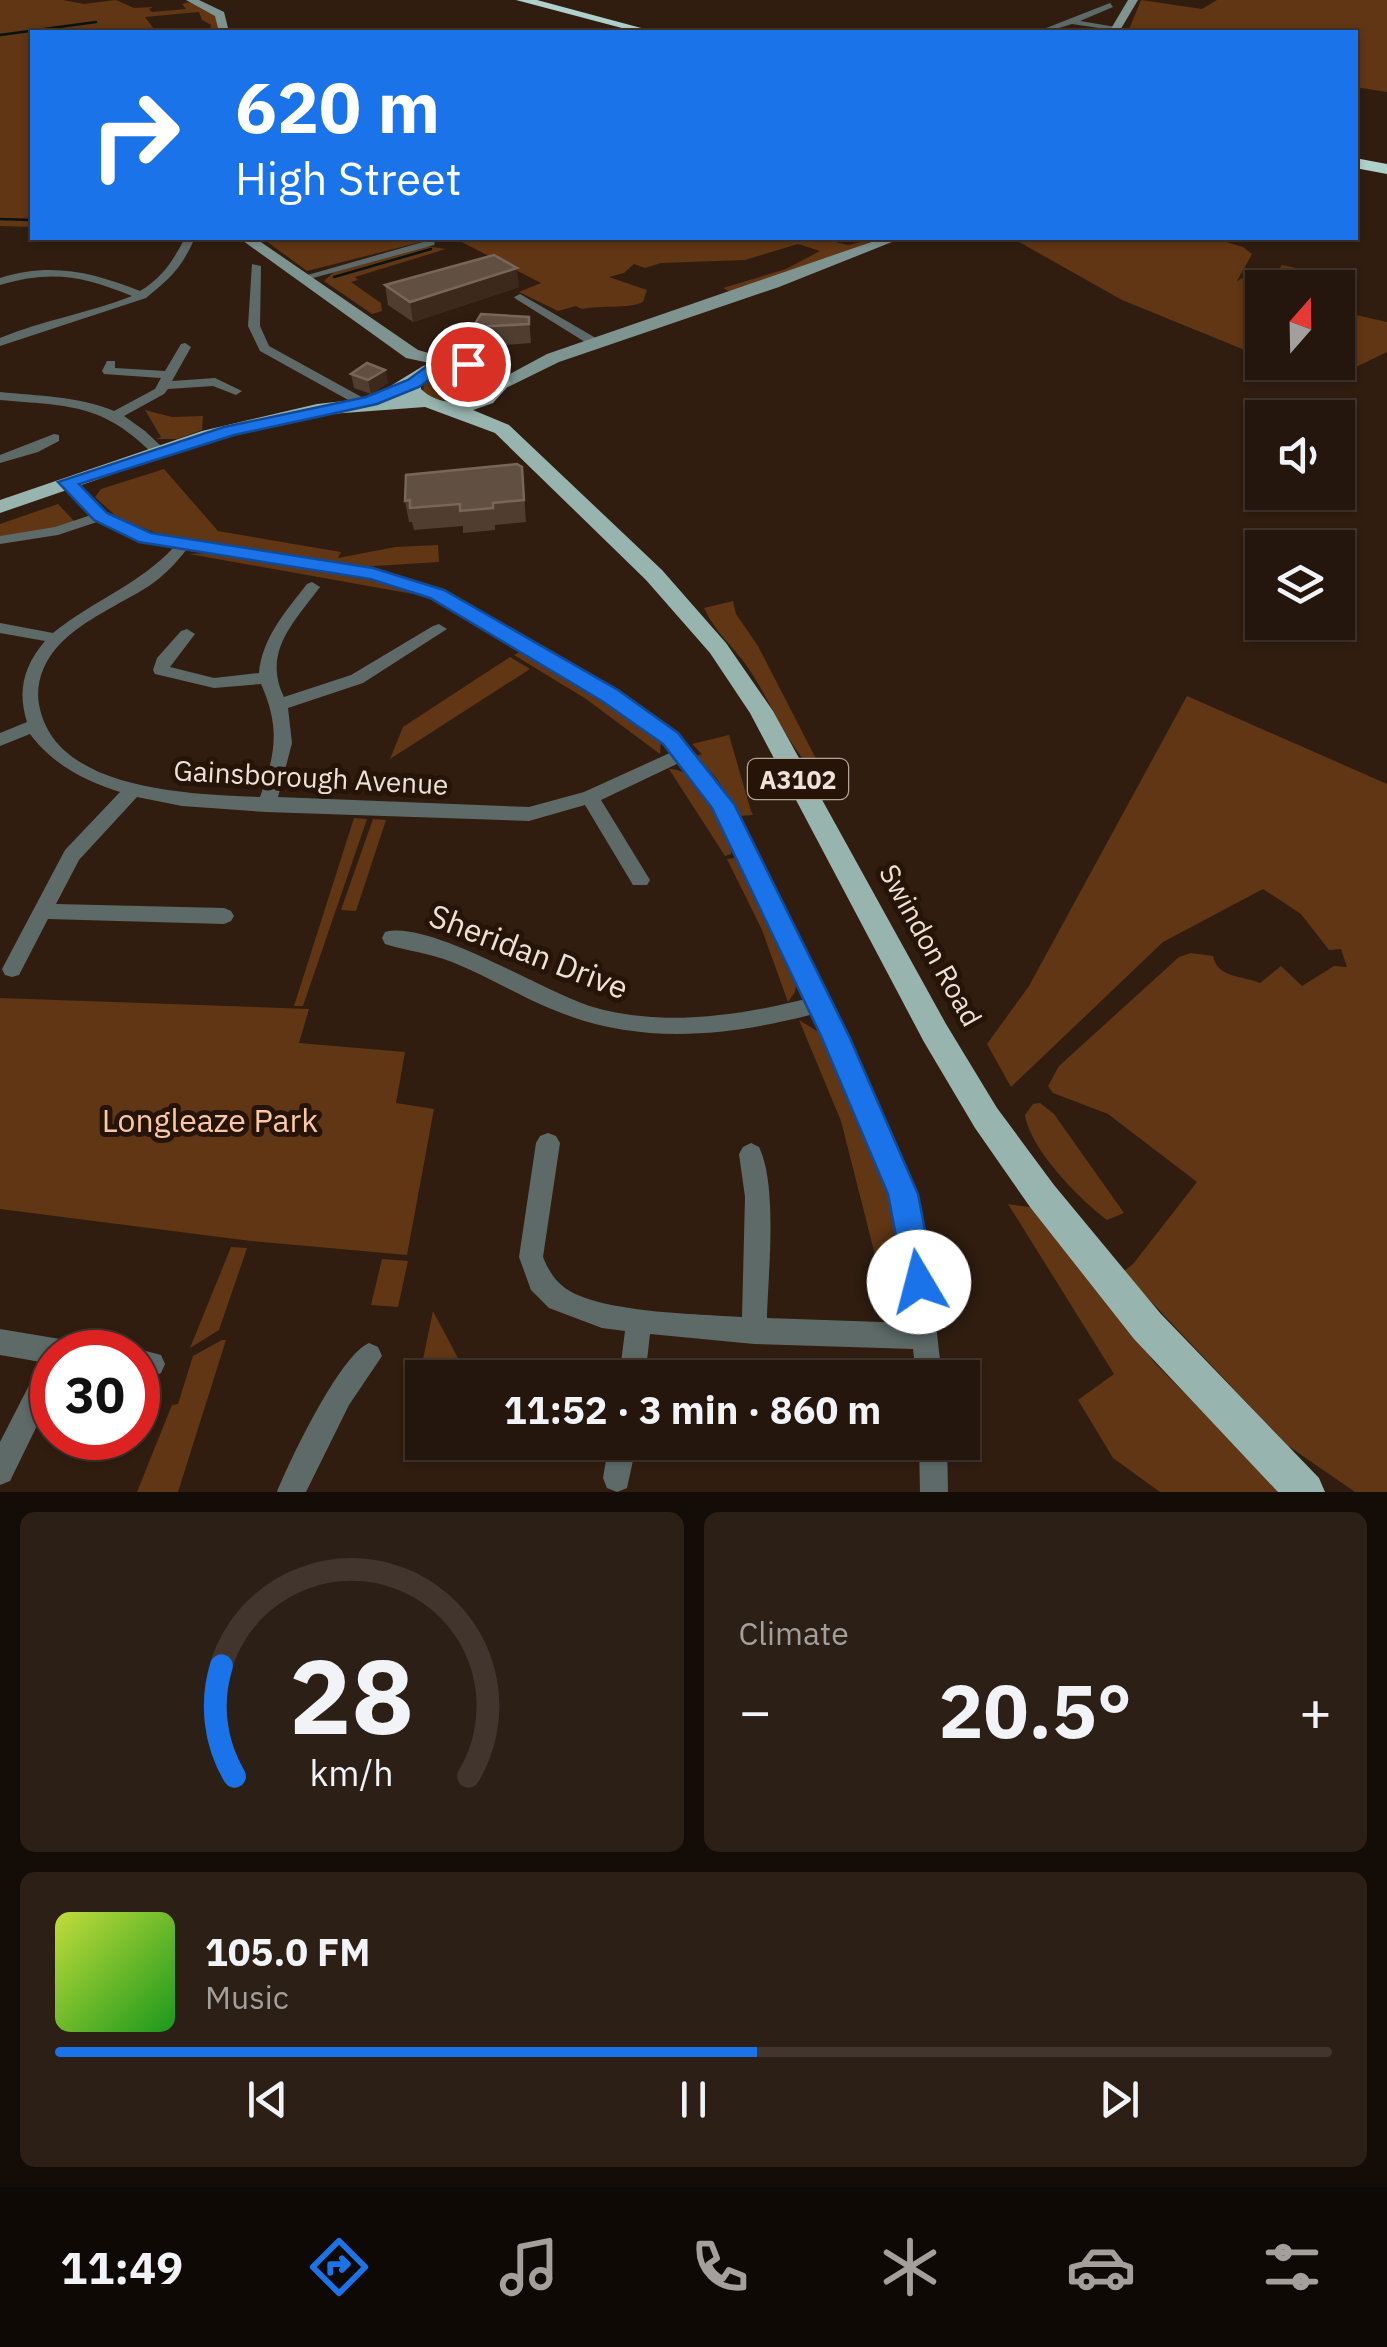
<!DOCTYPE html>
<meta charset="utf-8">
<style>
:root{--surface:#24160c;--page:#2c1f15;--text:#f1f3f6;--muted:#a39f9d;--line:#41352d;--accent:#1a73e8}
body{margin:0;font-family:"IBM Plex Sans",sans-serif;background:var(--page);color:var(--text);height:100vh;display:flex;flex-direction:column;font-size:38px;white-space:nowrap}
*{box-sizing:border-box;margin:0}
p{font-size:32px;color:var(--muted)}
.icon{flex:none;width:55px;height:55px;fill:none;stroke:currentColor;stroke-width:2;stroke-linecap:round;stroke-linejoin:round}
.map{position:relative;height:1492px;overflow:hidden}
.details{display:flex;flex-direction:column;gap:20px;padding:20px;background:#140c07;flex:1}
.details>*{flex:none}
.guide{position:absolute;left:30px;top:30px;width:1328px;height:210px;border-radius:0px;box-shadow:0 2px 8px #0004,0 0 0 2px var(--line);background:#1a73e8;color:#fff;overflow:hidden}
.needle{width:65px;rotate:20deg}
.tools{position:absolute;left:1245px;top:270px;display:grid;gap:20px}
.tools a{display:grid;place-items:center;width:110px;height:110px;border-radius:0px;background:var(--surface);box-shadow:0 2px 8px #0004,0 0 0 2px var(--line);font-size:50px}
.speed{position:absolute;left:30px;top:1330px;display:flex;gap:20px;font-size:50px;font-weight:700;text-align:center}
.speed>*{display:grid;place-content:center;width:130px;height:130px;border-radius:50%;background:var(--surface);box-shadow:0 2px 8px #0004,0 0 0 2px var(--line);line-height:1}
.speed .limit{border:15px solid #d22;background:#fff;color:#111}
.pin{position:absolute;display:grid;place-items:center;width:85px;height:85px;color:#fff;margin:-42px;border:5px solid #fff;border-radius:50%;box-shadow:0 2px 10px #0007}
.me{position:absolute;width:110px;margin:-55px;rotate:352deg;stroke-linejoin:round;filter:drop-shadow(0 0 8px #0008)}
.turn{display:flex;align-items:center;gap:35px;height:210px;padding:0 40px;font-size:45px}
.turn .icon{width:130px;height:130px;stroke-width:2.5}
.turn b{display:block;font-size:70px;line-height:85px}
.big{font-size:75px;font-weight:700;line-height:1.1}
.details .tile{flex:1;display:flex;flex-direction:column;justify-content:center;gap:15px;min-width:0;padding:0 35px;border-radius:15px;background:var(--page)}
.details .dial{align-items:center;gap:0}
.dial svg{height:260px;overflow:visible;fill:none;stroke:var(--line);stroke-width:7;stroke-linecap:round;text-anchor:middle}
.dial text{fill:var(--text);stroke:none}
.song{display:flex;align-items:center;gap:30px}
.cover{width:120px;height:120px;border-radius:15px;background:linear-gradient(135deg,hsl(70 70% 55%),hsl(120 70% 35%))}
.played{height:10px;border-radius:5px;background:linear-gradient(90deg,var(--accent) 55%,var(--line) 55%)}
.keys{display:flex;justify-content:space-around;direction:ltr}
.heat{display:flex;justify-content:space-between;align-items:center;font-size:55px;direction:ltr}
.details .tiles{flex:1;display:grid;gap:20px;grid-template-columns:1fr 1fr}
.tile:last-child{grid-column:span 2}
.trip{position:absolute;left:405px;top:1360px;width:575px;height:100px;border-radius:0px;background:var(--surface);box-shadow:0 2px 8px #0004,0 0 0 2px var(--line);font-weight:700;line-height:100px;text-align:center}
.tab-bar{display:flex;height:160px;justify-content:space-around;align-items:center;background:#0e0905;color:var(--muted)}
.tab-bar .icon{width:70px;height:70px}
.tab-bar .active{color:var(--accent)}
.tab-bar b{font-size:45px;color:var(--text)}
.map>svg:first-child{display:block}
.green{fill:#603614}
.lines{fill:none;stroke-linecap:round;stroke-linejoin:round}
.stream{stroke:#061311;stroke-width:2.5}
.street{fill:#5d6a68;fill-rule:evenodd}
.secondary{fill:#7e9490;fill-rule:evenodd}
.primary{fill:#98b4af;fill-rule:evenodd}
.highway{fill:#afd1cb;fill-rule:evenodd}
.wall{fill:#503d30}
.shaded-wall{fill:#3c291b}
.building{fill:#614f42;stroke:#776659;stroke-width:2.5}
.route{fill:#1a73e8;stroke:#114b97;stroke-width:2.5}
.labels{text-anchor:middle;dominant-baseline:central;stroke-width:10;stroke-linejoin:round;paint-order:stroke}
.shield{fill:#251407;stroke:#b2a499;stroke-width:2.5}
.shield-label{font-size:25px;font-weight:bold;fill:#eee1d8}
.street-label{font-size:28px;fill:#eee1d8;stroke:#251407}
.near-street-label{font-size:32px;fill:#eee1d8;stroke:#251407}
.near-park-label{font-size:32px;fill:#fcc7a2;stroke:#251407}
</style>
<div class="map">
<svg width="1387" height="1492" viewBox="0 0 1387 1492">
<rect width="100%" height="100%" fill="#301d10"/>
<g class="green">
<path d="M0,0H63L84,4L116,0L134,8L153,7L149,9L152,12L186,9L182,4L189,2C206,7 220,12 220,32H210L211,25L202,20L199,12L145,17L154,29L150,32H32V227L0,226Z"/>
<polygon points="1141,0 1202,9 1217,0 1387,0 1387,92 1355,87 1355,32 1128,32"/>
<polygon points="262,238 437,238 307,271"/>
<path d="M454,238H804L803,240L818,238L848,245L879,238L828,260L731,292L723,288L786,269L820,251L798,244L745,260L661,263L645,268L634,264L624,273L609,277L647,290L643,302C628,309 602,305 582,309L576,306L558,311L519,292L541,283Z"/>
<polygon points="1012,238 1213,238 1243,247 1252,254 1237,281 1261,268 1277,271 1282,265 1296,268 1296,271 1273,287 1262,288 1262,357 1122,300"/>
<polygon points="425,246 446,249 355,277 358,280 351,282 381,303 382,311 372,314 324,281 334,272"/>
<polygon points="1338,311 1387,322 1387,352 1329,380 1276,363 1338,362"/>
<path d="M454,368L470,369L490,378L491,387C467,403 449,406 423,393L424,380Z"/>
<polygon points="145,410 172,417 203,416 202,430 177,439 156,439 161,437"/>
<polygon points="164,469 218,531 341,552 338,558 395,547 438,545 439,562 358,567 174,539 120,520 95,497 101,489"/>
<polygon points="58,504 75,522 70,526 0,539 0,524"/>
<polygon points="208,553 363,577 413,594 189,554"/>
<path d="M733,601L736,614L758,646L828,782C787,754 773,701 744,662C727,640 717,634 704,608Z"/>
<polygon points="521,651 635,720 661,743 660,754 586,699 514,655"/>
<polygon points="510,657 530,669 390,759 403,727"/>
<path d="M1187,696L1387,784V1492H1355L1287,1445L1123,1272L1133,1264L1197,1182L1108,1114L1053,1093L1048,1086L1059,1066L1179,957L1191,953L1213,956C1218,979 1242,975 1260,983L1281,966L1302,986L1334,966L1347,967L1341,949L1329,950L1301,914L1263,889L1163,942L1011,1087L987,1044L1029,986Z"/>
<polygon points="729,735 751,811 753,815 739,816 717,779 696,756 702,754 692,744"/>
<path d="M669,769C705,770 719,820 732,847L731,854L725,856Z"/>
<polygon points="354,818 367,819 303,1006 294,1006"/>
<polygon points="373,819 386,820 356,911 341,910"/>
<polygon points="734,858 741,864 797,978 795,992 788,1002 762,930 727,859"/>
<polygon points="0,998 309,1009 299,1043 405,1052 396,1103 434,1109 407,1255 251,1241 0,1209"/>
<path d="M799,1020L822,1034C845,1088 925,1260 906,1310L892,1322L841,1121Z"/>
<path d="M1040,1103L1054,1114L1124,1213L1107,1220C1080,1200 1030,1149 1025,1115L1033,1104Z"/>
<polygon points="1008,1204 1036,1208 1054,1225 1154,1362 1281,1492 1160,1492 1113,1458 1078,1400 1114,1374"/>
<polygon points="231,1247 247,1248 219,1330 190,1348"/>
<polygon points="382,1259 408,1261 398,1307 371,1305"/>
<polygon points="433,1311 468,1377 427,1377 421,1369"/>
<polygon points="222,1340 226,1340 178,1492 137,1492 172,1405 178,1404 193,1356"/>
</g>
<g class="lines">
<g class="stream">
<polyline points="0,35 96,22"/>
<polyline points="0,219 32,220"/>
<polyline points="334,277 431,249"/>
</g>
<g class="street">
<polygon points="1110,3 1113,7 1080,21 1116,27 1119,31 1072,24 1046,32 1036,32"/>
<path d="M184,240L193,242C180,270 169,279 146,298L0,346V338C43,320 89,313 132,296C82,276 52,270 0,285V278C50,262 92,272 140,291C162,278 172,262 184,240Z"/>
<polygon points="430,240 435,243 434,245 302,281 297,278"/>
<polygon points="252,264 261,266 260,326 269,346 367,400 367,406 359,406 260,351 248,326"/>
<polygon points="520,294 601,341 603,344 593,347 516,299 514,297"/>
<path d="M185,343L191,347L172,381L215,378L242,391L236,395L213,386L168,389L164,394L124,416L145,431L164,449V455H154C103,403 68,406 0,400V392C38,396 78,396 114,411L155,389L161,378L104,374L102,371L107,361H115V368L165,371L181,344Z"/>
<polygon points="54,434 59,435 59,441 38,452 0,463 0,455"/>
<path d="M67,478L72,479L106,513L150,534L373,569L442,591L650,713L690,749L718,782L742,826L846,1036L915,1194L928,1254L942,1378H916L913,1349L754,1344L650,1334L645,1378H619L625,1331L602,1328L549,1308L531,1290L519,1257L536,1143L540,1136L548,1133L556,1136L560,1143L543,1257C548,1269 554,1280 565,1288C600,1313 698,1314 742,1317L745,1197L739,1154L743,1147L751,1143L759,1147C778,1187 768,1273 767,1318L910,1323L904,1254L891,1194L814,1014C724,1037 636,1046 549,1008C516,994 485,975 452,962C430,953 407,951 385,944L382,938L385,932C429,919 545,993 593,1007C663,1027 737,1016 806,999C770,923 734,826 681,762L601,800L650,880L647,885H633L585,805L529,821L266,812L182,806L137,797L79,860L56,904L224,908L231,911L234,916L231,921L224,924L48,919L19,975L12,977L5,975L2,969L65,850L120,792C85,781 52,764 30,734L0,746V733L27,722C17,690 24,666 45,641L0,633V623L53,633C92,601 139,585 174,547L141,541L100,521L58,535L0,544V536L55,527L91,515L60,482ZM187,549L371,578L432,597L638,721L672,752L584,792L529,807L278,797L292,743L288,708L363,683L447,629L439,624L433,626L351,675L284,697C262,652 294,622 320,587L312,582L307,584C286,611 262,638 259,673L214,678L170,667L195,634L187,629L181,631L157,658L153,670L155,674L214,688L261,684C280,727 276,753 260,797C193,794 59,792 40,709C34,686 43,662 59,645C84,619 119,605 149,586C164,576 176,563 187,549Z"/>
<polygon points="0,1329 60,1339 69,1343 73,1352 52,1352 52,1395 10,1481 0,1485 0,1442 41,1362 0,1355"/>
<path d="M369,1343L378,1347L382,1356L349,1405L306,1492H277C290,1460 340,1355 369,1343Z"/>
<polygon points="138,1349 161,1355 165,1364 161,1373 152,1377 138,1375 138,1352 129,1352"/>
<polygon points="609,1442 637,1442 627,1488 617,1492 607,1488 603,1478"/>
<polygon points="919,1442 947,1442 948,1492 920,1492"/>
</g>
<g class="secondary">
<polygon points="186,0 199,0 224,12 229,32 219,32 215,16"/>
<polygon points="1128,0 1138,0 1119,32 1109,32"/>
<polygon points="239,238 255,238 418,350 467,364 458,369 406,358"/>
<polygon points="883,238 902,238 779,287 559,362 508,387 496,387 493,383 547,354"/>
</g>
<path class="primary" d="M459,358L496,365L511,383L493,403L473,410L509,425L662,570L726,643L773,711L946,1024L997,1108L1054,1185L1160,1313L1319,1478L1325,1492H1278L1134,1339L1030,1207L975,1128L924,1042L750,713L710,653L646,580L495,433L425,407L317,415L215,439L0,513V500L202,431L317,404L371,398L423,366ZM459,368L484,372L493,383C476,404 441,409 421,389V382L435,374Z"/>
<g class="highway">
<polygon points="516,0 537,0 656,32 637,32"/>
<polygon points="1355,158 1387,164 1387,174 1355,168"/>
</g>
</g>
<g class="wall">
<polygon points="385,285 519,287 413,322 388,305"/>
<polygon points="529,317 531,343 476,347 473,327"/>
<polygon points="385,370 388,383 371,394 354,388 351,374"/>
<polygon points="522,467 526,522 495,525 495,530 463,533 463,526 414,530 412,522 409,522 405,501"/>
</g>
<g class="shaded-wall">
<polygon points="517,268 519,287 413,322 410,302"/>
<polygon points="385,370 388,383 371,394 368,380"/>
</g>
<g class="building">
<polygon points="494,255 517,268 410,302 385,285"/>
<polygon points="481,314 529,317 529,324 473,327"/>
<polygon points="367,363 385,370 368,380 351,374"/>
<polygon points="517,464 522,467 524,500 493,503 493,508 460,511 460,504 410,508 410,500 405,501 406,475"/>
</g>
<polygon class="route" points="468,359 476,364 474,367 440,372 419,387 377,404 234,435 79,484 107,513 151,533 373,568 444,590 618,690 678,733 734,804 849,1036 918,1194 935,1282 931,1293 919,1297 907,1293 888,1194 821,1036 712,808 663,744 602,701 430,598 370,579 139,542 94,520 58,482 224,427 366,397 408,380 430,364"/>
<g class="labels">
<rect class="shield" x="748" y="759" width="100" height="40" rx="8"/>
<g class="shield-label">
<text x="798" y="779">A3102</text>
</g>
<g class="street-label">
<text transform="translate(311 777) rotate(3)">Gainsborough Avenue</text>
<text transform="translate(931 945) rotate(61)">Swindon Road</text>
</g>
<g class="near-street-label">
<text transform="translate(529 951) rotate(21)">Sheridan Drive</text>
</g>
<g class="near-park-label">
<text x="210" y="1120">Longleaze Park</text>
</g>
</g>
</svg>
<div class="tools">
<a><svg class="needle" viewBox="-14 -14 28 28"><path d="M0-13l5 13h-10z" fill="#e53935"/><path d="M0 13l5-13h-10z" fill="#a39f9d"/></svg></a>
<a><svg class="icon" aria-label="sound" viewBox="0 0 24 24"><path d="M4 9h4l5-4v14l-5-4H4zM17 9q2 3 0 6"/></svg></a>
<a><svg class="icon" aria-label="layers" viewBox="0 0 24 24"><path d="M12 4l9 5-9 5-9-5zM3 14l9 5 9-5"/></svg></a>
</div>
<div class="speed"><div class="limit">30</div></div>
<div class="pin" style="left:468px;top:364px;background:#d93025"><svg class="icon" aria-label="arrive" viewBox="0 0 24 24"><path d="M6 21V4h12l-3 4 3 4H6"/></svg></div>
<svg class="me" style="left:919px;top:1282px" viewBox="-20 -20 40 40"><circle r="19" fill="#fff"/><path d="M0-13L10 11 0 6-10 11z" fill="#1a73e8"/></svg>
<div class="trip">11:52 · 3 min · 860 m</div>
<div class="guide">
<div class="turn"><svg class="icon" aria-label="right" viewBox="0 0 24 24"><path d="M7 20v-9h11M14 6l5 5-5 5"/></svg><div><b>620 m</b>High Street</div></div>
</div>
</div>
<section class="details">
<div class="tiles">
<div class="tile dial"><svg viewBox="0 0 100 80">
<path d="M14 69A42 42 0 1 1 86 69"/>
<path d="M14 69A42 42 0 0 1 10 35" stroke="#1a73e8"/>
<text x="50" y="56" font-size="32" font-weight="700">28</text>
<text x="50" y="72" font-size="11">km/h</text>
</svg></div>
<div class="tile"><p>Climate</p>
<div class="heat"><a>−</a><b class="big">20.5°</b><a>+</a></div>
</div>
<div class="tile">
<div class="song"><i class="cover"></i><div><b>105.0 FM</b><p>Music</p></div></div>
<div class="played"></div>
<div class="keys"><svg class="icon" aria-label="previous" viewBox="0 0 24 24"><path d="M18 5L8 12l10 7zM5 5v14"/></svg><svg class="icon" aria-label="pause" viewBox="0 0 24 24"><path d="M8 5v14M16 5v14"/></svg><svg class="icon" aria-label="next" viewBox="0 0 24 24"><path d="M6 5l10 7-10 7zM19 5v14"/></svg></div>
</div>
</div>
</section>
<nav class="tab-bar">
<b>11:49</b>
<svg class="icon active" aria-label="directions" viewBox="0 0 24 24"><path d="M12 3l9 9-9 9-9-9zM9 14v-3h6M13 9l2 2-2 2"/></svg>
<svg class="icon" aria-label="music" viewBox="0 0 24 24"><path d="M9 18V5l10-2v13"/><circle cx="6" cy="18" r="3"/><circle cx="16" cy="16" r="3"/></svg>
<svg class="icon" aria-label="phone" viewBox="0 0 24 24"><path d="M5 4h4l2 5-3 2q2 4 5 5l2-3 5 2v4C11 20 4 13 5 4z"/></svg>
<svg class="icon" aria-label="climate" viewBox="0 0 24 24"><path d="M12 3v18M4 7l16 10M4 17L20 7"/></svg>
<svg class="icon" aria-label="car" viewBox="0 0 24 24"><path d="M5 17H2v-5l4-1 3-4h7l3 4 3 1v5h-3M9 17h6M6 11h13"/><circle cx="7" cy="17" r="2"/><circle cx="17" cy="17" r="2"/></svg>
<svg class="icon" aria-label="filters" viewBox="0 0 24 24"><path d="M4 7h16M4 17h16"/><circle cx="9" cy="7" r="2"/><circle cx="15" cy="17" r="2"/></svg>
</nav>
